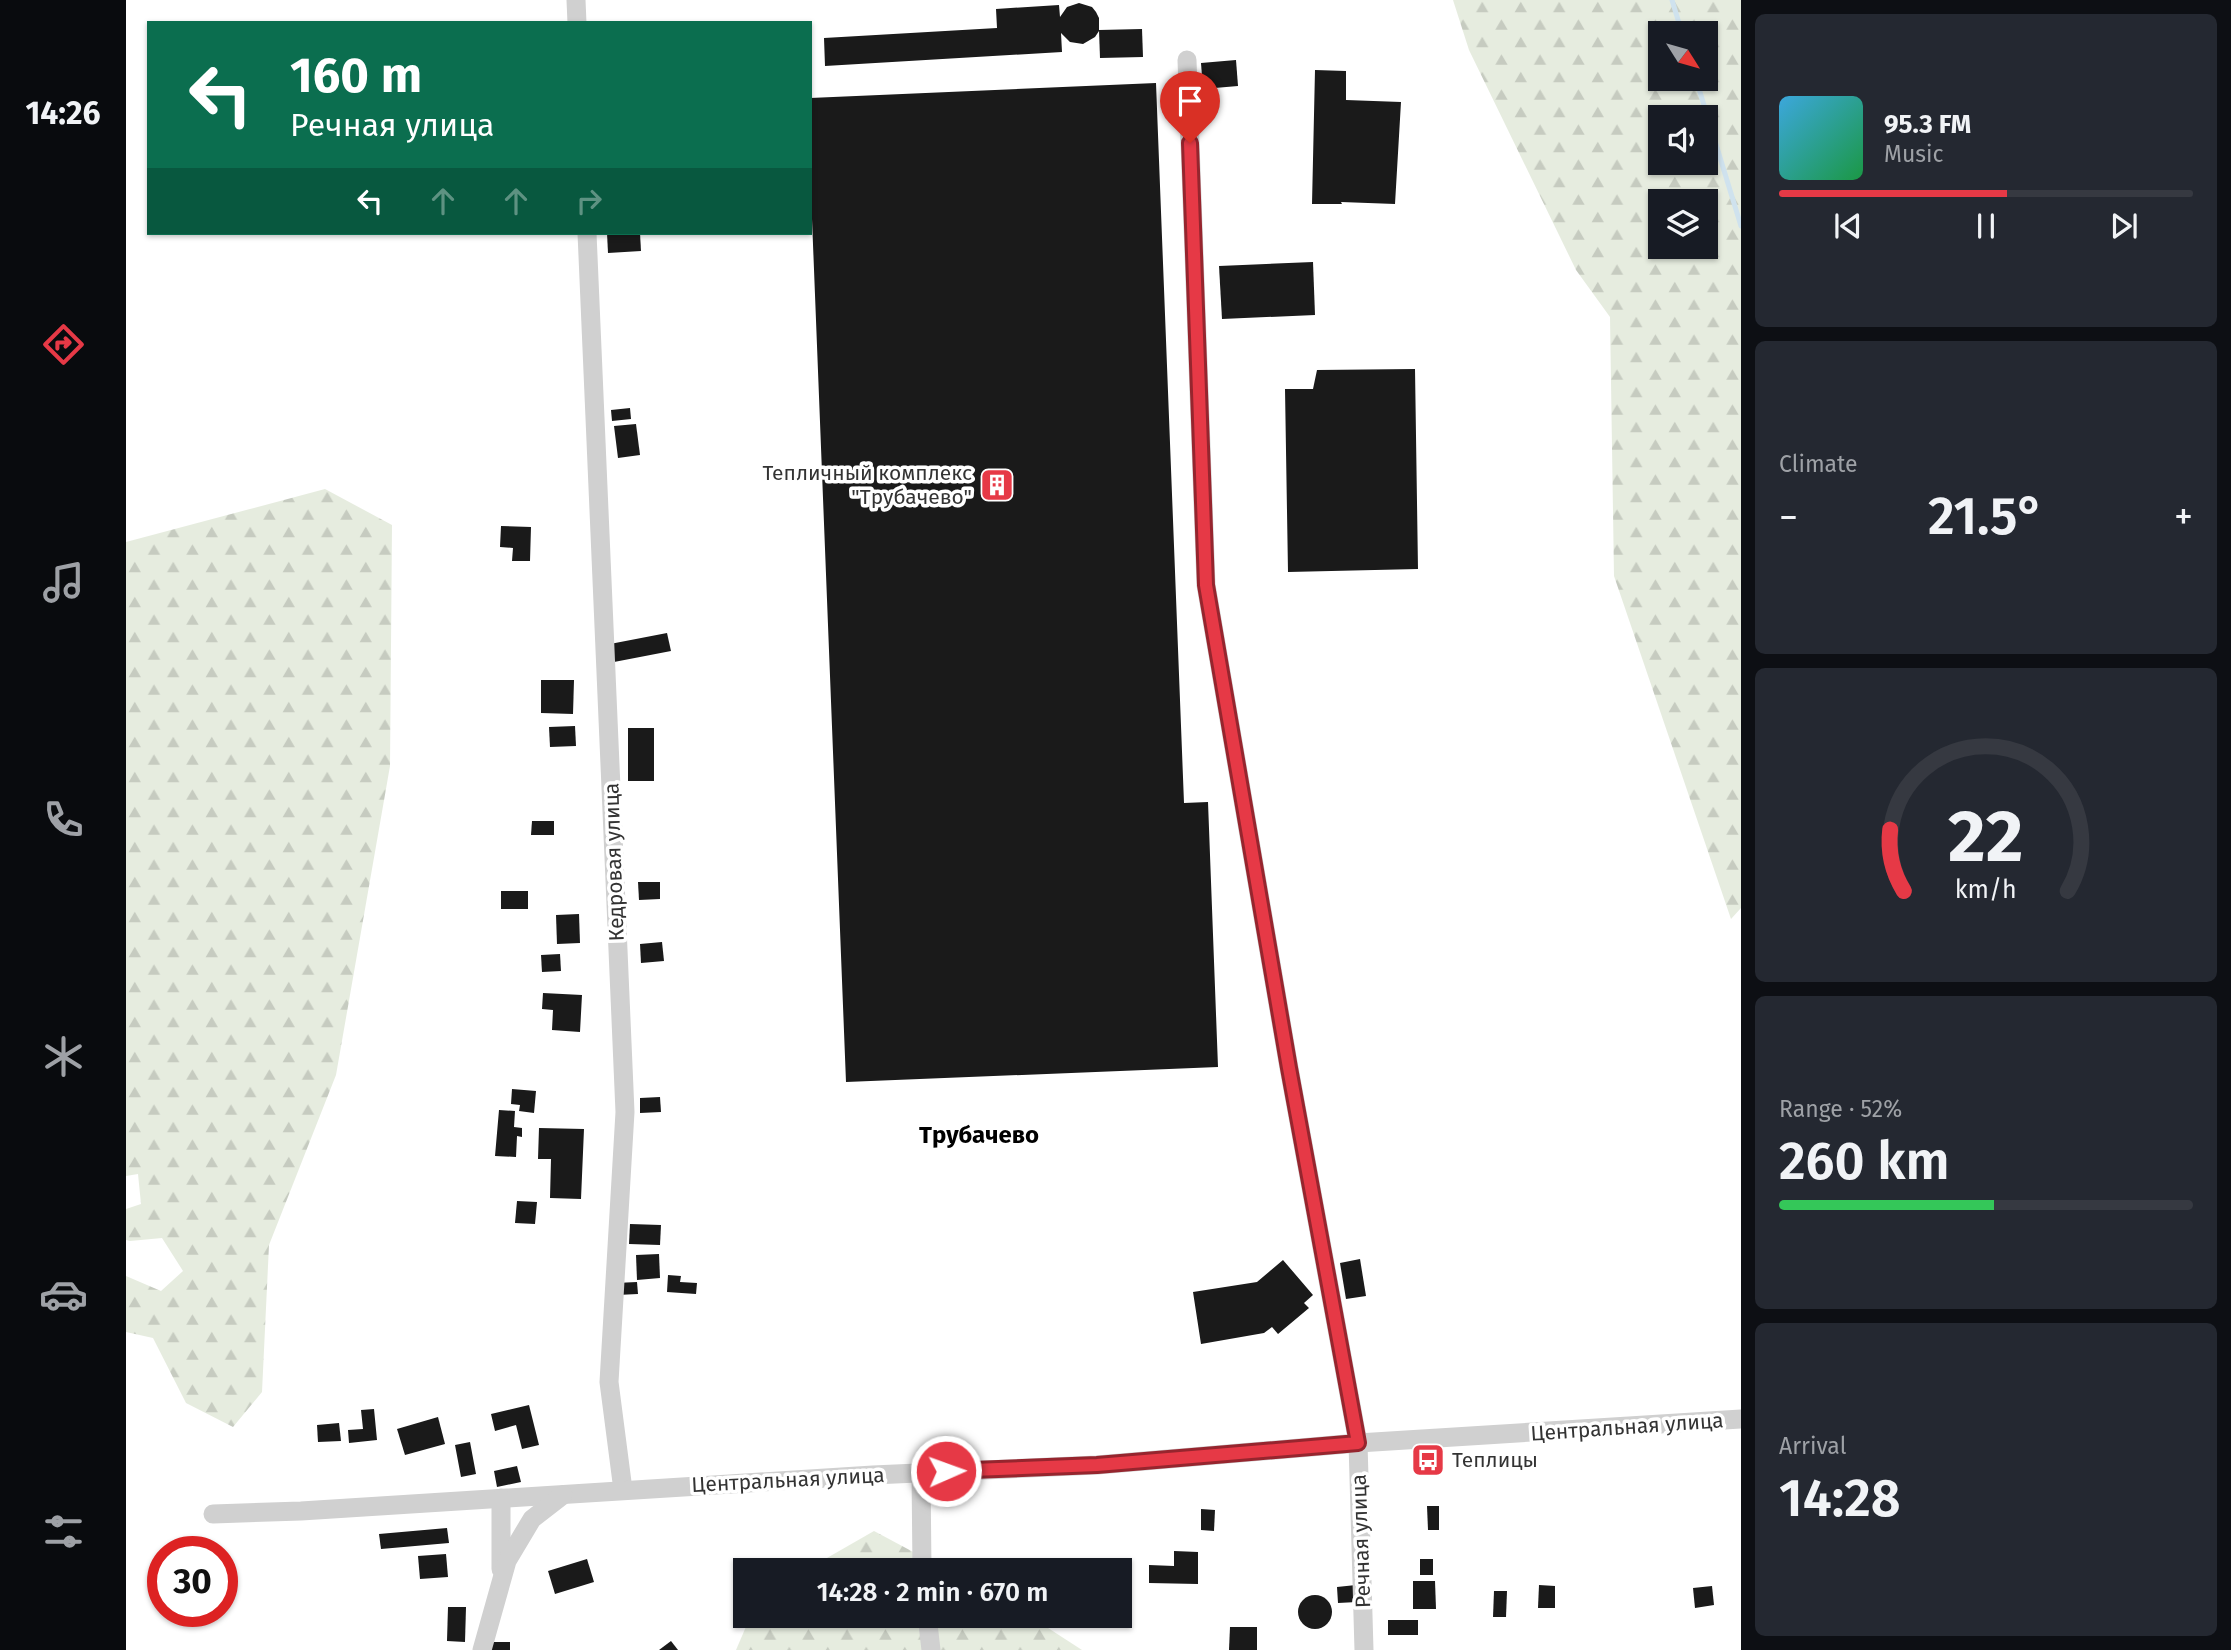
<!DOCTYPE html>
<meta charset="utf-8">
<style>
:root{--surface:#171b24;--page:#242831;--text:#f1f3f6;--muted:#9ea1a6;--line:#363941;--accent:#e63946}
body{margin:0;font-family:"Fira Sans",sans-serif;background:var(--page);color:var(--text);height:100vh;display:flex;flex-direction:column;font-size:26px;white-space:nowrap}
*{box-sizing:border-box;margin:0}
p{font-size:23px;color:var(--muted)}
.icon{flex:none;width:38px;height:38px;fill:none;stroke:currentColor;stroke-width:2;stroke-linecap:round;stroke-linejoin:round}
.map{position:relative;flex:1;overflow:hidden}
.drawer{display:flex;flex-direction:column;gap:14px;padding:14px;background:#0d0f14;width:490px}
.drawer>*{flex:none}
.banner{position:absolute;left:21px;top:21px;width:665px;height:214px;border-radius:0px;box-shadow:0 2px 5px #0004;background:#0b6e4f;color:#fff;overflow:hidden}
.needle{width:46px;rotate:127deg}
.tools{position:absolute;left:1522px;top:21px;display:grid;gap:14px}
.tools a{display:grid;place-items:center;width:70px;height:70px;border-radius:0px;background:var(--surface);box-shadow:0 2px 5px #0004;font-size:35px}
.speed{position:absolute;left:21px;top:1536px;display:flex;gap:14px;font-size:35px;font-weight:700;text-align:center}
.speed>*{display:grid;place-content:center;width:91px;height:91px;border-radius:50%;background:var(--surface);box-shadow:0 2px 5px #0004;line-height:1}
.speed .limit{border:10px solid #d22;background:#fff;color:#111}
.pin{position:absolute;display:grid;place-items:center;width:60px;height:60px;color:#fff;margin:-72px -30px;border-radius:50% 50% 50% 0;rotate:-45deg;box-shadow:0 0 7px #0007}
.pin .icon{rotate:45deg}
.me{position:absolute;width:77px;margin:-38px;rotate:88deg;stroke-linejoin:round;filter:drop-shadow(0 0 5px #0008)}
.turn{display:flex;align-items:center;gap:24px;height:147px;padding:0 28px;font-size:32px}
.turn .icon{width:91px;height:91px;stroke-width:2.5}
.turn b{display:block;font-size:49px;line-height:60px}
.lanes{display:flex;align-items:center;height:66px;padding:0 28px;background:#0003;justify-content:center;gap:35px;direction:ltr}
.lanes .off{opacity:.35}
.big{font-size:52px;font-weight:600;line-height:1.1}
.drawer .tile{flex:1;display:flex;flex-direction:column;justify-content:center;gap:10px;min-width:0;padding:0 24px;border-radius:10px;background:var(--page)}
.drawer .dial{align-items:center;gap:0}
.dial svg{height:182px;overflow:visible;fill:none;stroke:var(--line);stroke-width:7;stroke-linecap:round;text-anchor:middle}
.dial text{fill:var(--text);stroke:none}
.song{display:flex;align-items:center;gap:21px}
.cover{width:84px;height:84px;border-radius:10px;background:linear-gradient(135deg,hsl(200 70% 55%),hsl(140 70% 35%))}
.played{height:7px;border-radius:4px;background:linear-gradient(90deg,var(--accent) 55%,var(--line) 55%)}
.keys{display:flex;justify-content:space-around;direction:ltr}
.heat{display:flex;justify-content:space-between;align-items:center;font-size:38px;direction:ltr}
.charge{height:10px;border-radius:5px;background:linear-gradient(90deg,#34c759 52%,var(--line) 0)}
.trip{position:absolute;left:607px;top:1558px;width:399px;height:70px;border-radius:0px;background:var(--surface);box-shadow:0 2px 5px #0004;font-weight:600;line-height:70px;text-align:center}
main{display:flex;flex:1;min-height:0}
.dock{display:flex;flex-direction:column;width:126px;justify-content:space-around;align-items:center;background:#090b0e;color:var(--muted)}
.dock .icon{width:49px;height:49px}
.dock .current{color:var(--accent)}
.dock b{font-size:32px;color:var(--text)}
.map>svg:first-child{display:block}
.forest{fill:url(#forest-firs);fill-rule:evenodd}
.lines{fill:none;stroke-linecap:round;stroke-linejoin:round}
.stream{stroke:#cfe2ee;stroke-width:5}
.building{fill:#1a1a1a}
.street{stroke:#d0d0d0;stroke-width:19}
.route-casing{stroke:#96252e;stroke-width:18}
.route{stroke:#e63946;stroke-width:12}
.labels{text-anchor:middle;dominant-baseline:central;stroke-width:7;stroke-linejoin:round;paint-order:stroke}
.poi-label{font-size:21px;fill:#333;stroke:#fff;text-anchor:end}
.street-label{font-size:21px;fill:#333;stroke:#fff}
.quarter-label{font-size:24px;font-weight:bold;fill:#000;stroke:#fff}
</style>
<main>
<nav class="dock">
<b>14:26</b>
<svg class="icon current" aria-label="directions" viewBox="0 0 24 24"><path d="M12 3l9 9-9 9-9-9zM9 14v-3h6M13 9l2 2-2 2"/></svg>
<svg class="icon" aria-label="music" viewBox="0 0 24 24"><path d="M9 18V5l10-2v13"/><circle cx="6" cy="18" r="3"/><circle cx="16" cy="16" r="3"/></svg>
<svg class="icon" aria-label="phone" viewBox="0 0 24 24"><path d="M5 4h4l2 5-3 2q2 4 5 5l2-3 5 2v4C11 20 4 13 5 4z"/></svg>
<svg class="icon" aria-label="climate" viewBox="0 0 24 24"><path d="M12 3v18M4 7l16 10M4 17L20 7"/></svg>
<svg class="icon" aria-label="car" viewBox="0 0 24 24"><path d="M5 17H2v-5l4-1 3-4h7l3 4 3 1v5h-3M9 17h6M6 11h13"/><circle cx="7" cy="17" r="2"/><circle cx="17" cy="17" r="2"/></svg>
<svg class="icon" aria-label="filters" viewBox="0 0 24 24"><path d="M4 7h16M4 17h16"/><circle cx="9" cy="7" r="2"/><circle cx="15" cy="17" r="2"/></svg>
</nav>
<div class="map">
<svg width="1615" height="1650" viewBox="0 0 1615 1650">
<defs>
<pattern id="forest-firs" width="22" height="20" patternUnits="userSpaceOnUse" patternTransform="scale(1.75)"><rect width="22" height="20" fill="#e6ecdf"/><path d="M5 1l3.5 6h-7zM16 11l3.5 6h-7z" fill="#c6cbc0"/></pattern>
</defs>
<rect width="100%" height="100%" fill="#fff"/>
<g class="forest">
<path d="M1327,0H1615V908L1605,919L1488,576L1484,317L1450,270L1343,50ZM1535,33H1580V79H1535ZM1535,117H1580V163H1535ZM1535,201H1580V247H1535Z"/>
<polygon points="199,489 266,525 264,766 210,1075 143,1245 136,1392 107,1427 60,1403 27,1338 0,1332 0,1276 35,1291 57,1271 36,1238 4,1241 0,1240 0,1209 15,1204 12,1174 0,1176 0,542"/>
<polygon points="748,1531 821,1570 680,1570"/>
<polygon points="625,1615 902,1615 956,1650 610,1650"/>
</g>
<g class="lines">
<g class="stream">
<polyline points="1546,0 1556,33"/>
<polyline points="1570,79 1615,226"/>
</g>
</g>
<g class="building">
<polygon points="953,3 966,7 970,12 973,18 973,31 969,37 957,44 944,42 935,33 936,52 699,66 698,38 871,28 870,9 933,5 934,17 941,7"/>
<polygon points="1016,29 1017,57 974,58 973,30"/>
<polygon points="1110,60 1112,86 1077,89 1075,63"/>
<polygon points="1189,70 1220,71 1220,100 1275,102 1269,204 1215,202 1216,204 1186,204"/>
<polygon points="1030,83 1058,803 1082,802 1092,1067 720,1082 684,168 684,98"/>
<polygon points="481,233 514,233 515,251 482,253"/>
<polygon points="1187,262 1189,315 1096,319 1093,266"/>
<polygon points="1289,369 1292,569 1162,572 1159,389 1187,389 1191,370"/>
<polygon points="504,408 505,419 486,421 485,410"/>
<polygon points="510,424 514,455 492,458 488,426"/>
<polygon points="375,526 405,527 404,561 386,561 387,548 374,547"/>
<polygon points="541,633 545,651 488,662 484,644"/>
<polygon points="415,680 448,680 447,714 415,713"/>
<polygon points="449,726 450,746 424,747 423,727"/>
<rect x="502" y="728" width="26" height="53"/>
<polygon points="406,821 428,821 428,835 405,835"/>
<polygon points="512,882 534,882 534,899 513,900"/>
<rect x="375" y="891" width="27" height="18"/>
<polygon points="453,914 454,943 431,944 430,915"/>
<polygon points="536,942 538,961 515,963 514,944"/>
<polygon points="434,954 435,971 416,972 415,955"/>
<polygon points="417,993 456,995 454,1032 426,1030 427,1010 416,1009"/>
<polygon points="386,1089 410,1091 408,1113 393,1111 394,1105 385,1104"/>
<polygon points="534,1097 535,1112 514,1113 514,1098"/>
<polygon points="373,1110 389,1111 388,1127 396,1128 396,1137 391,1136 390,1157 369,1156"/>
<polygon points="413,1128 458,1129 455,1199 424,1198 425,1159 412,1159"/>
<polygon points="391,1201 411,1202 409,1224 389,1223"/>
<polygon points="504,1224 535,1225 534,1245 503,1244"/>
<polygon points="533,1254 534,1278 511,1280 510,1255"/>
<polygon points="1234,1259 1240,1296 1220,1299 1214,1263"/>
<polygon points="1157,1260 1187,1295 1178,1303 1183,1308 1152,1334 1146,1327 1138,1333 1075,1344 1067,1292 1131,1282"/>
<polygon points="542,1275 555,1276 554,1282 571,1283 570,1294 541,1292"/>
<polygon points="511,1282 512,1294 491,1295 490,1283"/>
<polygon points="403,1405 413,1445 396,1449 390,1425 369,1431 365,1414"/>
<polygon points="248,1409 251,1440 223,1443 222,1430 237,1429 235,1410"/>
<polygon points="312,1417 319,1444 279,1455 271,1429"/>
<polygon points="213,1423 215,1441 192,1442 191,1425"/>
<polygon points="344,1442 350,1474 335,1477 329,1445"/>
<polygon points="391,1466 395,1482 371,1487 368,1471"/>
<polygon points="1301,1506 1313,1506 1313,1530 1302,1530"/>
<polygon points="1075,1509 1089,1510 1088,1531 1075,1530"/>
<polygon points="321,1528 323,1543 255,1549 253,1534"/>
<polygon points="1048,1551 1072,1552 1072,1584 1023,1583 1023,1565 1048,1566"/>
<polygon points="320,1554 322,1577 294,1579 292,1556"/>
<polygon points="461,1559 468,1582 429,1594 422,1571"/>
<rect x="1294" y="1559" width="13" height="16"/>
<polygon points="1287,1581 1309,1581 1310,1609 1287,1609"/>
<polygon points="1230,1585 1231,1602 1212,1603 1211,1587"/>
<polygon points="1413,1585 1429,1586 1429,1608 1412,1608"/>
<polygon points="1586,1586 1588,1605 1569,1608 1567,1588"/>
<polygon points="1368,1591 1381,1591 1380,1617 1367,1617"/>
<circle cx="1189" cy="1612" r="17"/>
<polygon points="322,1607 340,1607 339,1642 321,1641"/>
<rect x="1262" y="1620" width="30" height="15"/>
<polygon points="1104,1627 1131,1627 1131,1650 1103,1650"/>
<polygon points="545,1641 552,1650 533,1650"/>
<rect x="363" y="1642" width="21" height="8"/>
</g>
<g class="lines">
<g class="street">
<polyline points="450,0 451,23"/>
<polyline points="1061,60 1080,585 1163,1068 1232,1443 1238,1650"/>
<polyline points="461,233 499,1112 483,1382 497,1490"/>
<polyline points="795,1472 796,1570"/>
<polyline points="87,1514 175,1511 747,1475 971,1465 1232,1443 1615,1419"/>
<polyline points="375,1569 375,1498"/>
<polyline points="801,1615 805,1650"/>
<polyline points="356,1650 381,1561 406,1519 437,1495"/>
</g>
</g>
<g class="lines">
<defs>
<polyline id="route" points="820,1471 971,1465 1232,1443 1163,1068 1080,585 1064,143"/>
</defs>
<use href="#route" class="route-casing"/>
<use href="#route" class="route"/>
</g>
<defs>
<symbol id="building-square" viewBox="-11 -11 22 22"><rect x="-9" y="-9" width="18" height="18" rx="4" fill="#e63946" stroke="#fff"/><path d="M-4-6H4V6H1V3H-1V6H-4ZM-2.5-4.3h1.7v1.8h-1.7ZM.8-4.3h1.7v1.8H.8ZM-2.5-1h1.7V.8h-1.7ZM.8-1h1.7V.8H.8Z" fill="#fff"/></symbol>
<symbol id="bus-square" viewBox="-11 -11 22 22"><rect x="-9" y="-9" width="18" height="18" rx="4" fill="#e63946" stroke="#fff"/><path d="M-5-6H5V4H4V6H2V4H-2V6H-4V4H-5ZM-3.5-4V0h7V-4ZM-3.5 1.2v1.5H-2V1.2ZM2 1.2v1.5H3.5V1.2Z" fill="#fff"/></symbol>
</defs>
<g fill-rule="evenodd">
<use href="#building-square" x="852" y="466" width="38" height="38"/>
<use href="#bus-square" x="1283" y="1441" width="38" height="38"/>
</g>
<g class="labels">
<g class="poi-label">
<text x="846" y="473">Тепличный комплекс<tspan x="846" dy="24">"Трубачево"</tspan></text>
<text x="1326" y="1460" text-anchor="start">Теплицы</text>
</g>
<g class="street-label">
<text transform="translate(488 862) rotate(-92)">Кедровая улица</text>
<text transform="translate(1501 1427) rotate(-4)">Центральная улица</text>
<text transform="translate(662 1480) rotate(-3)">Центральная улица</text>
<text transform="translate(1235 1541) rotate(-92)">Речная улица</text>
</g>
<g class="quarter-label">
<text x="853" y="1135">Трубачево</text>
</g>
</g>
</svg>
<div class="tools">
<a><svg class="needle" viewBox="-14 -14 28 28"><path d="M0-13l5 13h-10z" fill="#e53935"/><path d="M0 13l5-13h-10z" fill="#9ea1a6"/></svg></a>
<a><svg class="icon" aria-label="sound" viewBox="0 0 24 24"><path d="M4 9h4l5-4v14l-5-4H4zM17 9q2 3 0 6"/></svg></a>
<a><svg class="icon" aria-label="layers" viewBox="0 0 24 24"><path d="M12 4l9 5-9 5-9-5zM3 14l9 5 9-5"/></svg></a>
</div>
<div class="speed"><div class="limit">30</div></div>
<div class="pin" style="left:1064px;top:143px;background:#d93025"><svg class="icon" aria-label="arrive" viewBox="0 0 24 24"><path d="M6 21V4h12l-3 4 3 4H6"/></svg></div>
<svg class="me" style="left:820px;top:1471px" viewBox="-20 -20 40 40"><circle r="17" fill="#e63946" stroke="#fff" stroke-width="3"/><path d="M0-11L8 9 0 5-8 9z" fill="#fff"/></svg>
<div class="trip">14:28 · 2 min · 670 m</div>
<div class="banner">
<div class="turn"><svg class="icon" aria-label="left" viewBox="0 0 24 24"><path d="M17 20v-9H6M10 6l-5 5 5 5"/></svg><div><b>160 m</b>Речная улица</div></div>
<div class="lanes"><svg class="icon" aria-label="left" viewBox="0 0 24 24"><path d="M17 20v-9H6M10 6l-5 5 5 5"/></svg><svg class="icon off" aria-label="ahead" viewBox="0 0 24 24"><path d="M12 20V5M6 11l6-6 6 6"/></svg><svg class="icon off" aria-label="ahead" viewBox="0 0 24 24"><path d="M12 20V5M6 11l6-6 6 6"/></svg><svg class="icon off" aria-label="right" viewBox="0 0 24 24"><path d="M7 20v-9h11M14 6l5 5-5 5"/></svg></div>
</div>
</div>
<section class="drawer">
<div class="tile">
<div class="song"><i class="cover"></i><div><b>95.3 FM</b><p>Music</p></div></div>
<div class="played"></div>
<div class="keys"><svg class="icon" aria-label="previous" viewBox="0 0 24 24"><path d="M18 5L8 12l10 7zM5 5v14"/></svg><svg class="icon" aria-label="pause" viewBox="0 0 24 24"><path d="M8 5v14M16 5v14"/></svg><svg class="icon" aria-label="next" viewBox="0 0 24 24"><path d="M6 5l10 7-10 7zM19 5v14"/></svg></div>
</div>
<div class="tile"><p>Climate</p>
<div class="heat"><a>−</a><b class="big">21.5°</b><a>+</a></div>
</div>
<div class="tile dial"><svg viewBox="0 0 100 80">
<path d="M14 69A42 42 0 1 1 86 69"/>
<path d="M14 69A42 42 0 0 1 8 42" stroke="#e63946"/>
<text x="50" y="56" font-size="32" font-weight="700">22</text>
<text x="50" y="72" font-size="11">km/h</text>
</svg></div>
<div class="tile"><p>Range · 52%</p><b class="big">260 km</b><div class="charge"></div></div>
<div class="tile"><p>Arrival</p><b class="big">14:28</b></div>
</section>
</main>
